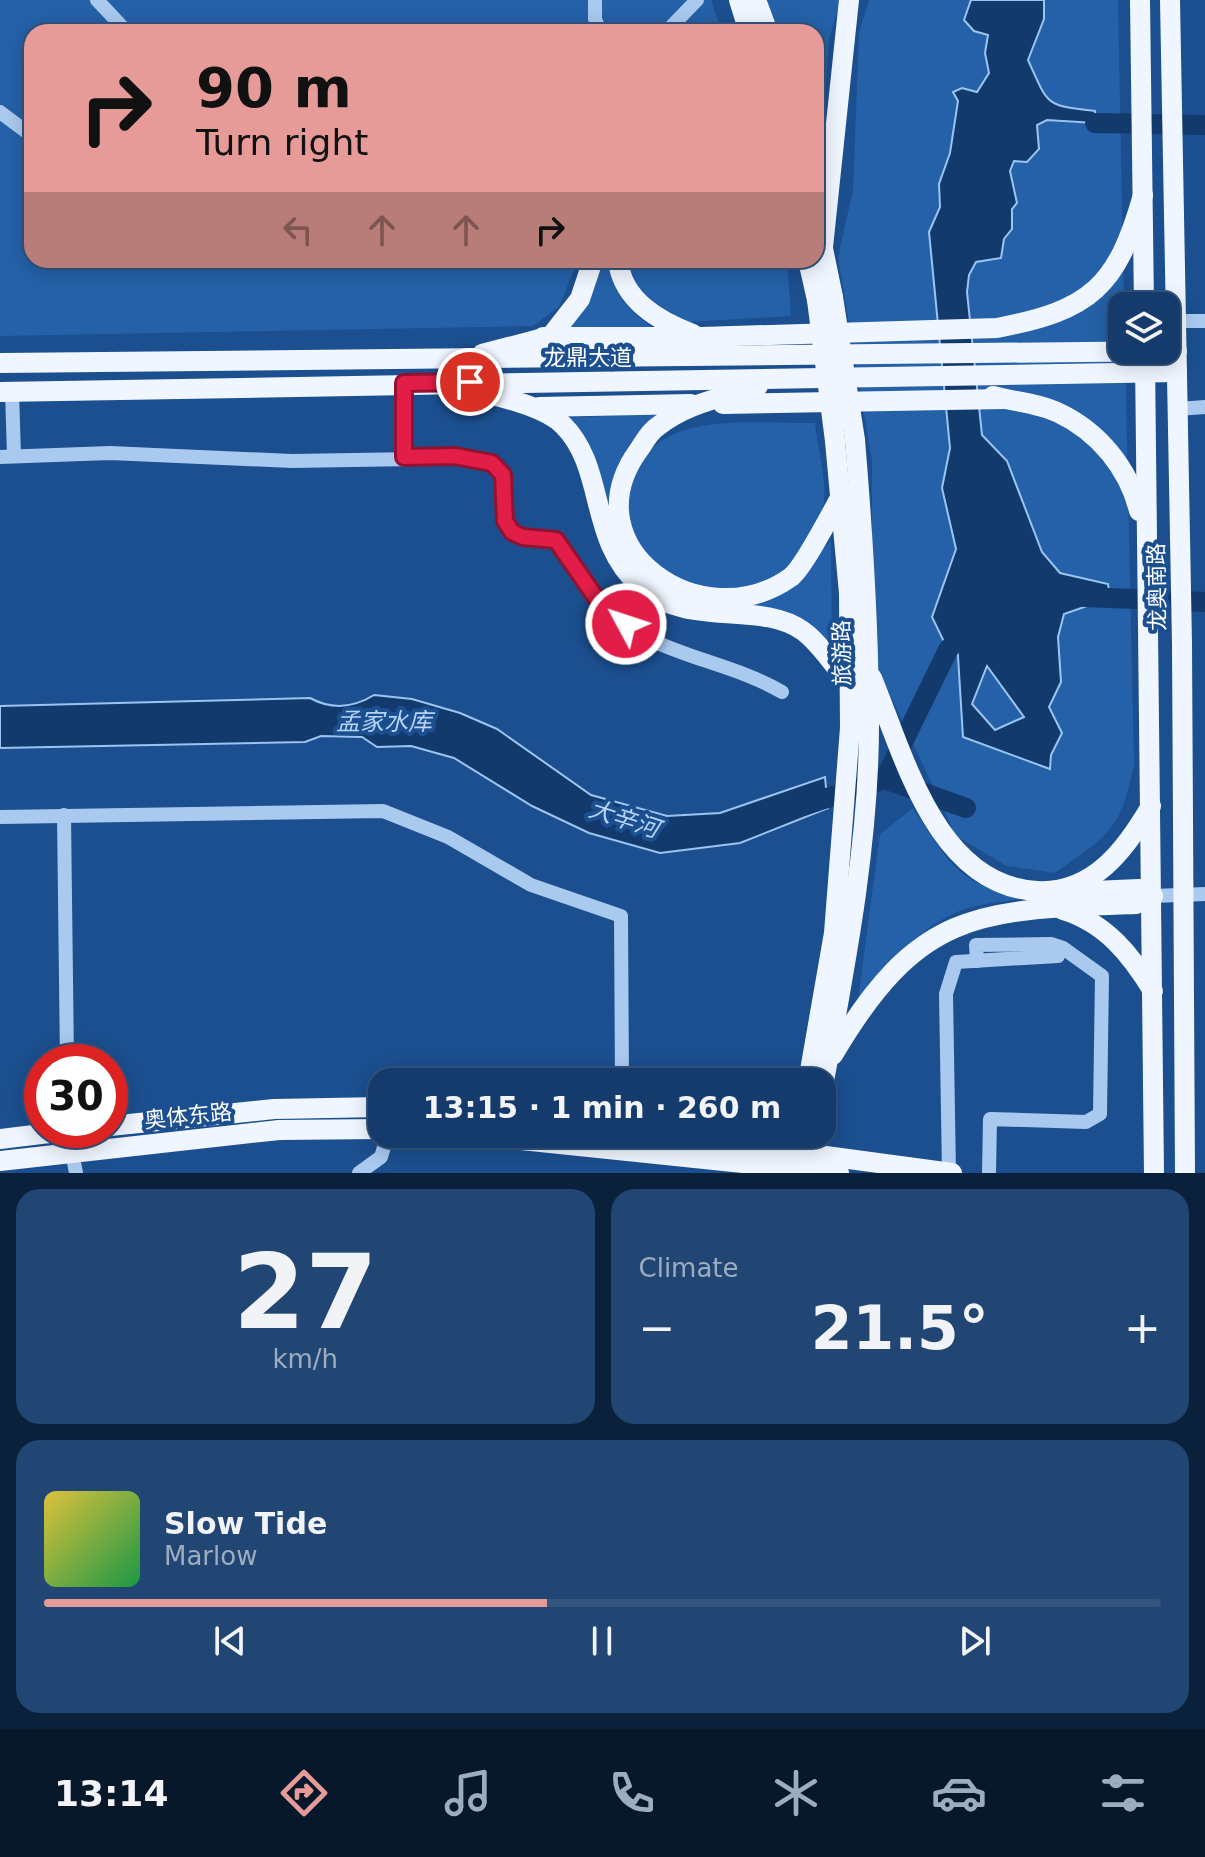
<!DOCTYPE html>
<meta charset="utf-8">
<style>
:root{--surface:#143b6b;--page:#214673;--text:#f1f3f6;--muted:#9dadc1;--line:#33557e;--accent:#e69b98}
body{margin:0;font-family:"DejaVu Sans","Noto Sans SC",sans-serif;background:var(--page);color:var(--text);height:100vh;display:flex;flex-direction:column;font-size:30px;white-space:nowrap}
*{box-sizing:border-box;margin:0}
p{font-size:26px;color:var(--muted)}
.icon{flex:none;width:44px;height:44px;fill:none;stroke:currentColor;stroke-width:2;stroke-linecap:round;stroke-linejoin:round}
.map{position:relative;height:1173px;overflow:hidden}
.side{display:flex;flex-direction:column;gap:16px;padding:16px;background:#0b203b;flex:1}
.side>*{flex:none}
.guide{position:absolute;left:24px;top:24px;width:800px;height:244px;border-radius:24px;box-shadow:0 4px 20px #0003,0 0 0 2px var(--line);background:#e69b98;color:#111;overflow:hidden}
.buttons{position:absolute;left:1108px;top:292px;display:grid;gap:16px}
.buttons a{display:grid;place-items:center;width:72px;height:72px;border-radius:16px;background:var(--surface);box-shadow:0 4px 20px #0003,0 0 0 2px var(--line);font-size:40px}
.speed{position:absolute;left:24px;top:1044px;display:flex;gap:16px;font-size:40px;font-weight:700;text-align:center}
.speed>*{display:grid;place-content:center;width:104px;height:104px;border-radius:50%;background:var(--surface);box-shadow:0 4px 20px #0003,0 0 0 2px var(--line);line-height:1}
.speed .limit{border:12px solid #d22;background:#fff;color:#111}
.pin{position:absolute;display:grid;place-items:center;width:68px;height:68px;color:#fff;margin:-34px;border:4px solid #fff;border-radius:50%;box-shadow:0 2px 8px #0007}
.me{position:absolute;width:88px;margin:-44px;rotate:310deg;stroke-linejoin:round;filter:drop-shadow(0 0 6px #0008)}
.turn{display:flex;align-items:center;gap:28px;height:168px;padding:0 40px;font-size:36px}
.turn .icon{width:104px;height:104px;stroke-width:2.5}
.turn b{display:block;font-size:56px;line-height:68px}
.lanes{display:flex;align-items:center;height:76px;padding:0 40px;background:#0003;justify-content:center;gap:40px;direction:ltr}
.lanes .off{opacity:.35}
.big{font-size:60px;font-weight:800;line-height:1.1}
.side .widget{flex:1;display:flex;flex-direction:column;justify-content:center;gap:12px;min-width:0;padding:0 28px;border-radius:24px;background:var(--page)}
.side .dial{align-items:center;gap:0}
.dial b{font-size:104px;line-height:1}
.song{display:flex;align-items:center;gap:24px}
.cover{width:96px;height:96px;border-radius:12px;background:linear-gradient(135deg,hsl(50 70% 55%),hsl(140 70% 35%))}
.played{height:8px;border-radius:4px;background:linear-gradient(90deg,var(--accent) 45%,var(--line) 45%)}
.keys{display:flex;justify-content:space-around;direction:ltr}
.heat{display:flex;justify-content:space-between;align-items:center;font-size:44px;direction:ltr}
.side .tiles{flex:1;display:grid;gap:16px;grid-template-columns:1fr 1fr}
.widget:last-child{grid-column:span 2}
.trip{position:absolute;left:368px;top:1068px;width:468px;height:80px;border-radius:24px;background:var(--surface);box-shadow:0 4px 20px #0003,0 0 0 2px var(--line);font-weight:800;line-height:80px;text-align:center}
.tab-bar{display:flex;height:128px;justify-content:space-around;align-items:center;background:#08182b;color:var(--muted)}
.tab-bar .icon{width:56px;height:56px}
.tab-bar .active{color:var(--accent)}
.tab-bar b{font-size:36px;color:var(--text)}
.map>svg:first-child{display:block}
.green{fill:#2461a8}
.water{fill:#123a6d;stroke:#9cc4f0;stroke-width:2;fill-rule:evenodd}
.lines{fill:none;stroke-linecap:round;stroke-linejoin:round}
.river{stroke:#123a6d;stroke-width:20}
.minor{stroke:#a9c9ee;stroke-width:14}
.major{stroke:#f0f6ff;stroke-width:20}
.major-bridge{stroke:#f0f6ff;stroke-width:20}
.route-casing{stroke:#92132f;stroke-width:20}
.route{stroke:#e11d48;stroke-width:14}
.labels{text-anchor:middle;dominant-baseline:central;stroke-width:8;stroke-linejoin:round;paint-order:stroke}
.street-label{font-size:22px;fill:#fff;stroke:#1b4f8f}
.water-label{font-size:24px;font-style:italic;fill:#b5d3f5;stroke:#1b4f8f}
</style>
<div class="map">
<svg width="1205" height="1173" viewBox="0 0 1205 1173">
<rect width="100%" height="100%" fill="#1b4f8f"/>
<g class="green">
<polygon points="0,0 711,0 722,32 32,32 32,260 578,260 559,307 533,326 0,336"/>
<polygon points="766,0 841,0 829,39 819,184 816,32 778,32"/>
<path d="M869,0H1118L1124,306L1122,350H1125L1134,764C1121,831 1108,835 1055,873L1007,866L956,836L872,656V461L838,257L853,191L859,33Z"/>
<path d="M599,260H609C611,296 631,312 658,331L565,332Z"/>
<polygon points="625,260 787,260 791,316 672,323 640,298"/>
<path d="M662,413C651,424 635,435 627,448C566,550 692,644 784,589C803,578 817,556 831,540L832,655L807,627L781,616L675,602L643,584L619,554L609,532L583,435L565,418Z"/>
<path d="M815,423C817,444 827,482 824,502C823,511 816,521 812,530C806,543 797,561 785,570C771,582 752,586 734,588C672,596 621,552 630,488C633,467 651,445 670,436C711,416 770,424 815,423Z"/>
<path d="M913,808C950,864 957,885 1028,898C1010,901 990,902 972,907C927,918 885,966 858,1000L880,834Z"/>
</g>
<g class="water">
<path d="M971,0H1044V19L1028,60C1049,106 1044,105 1095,111V123L1047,120L1037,125L1039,149L1027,162L1014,161L1010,171L1017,203L1012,209V229L1004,239L1001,258L976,262L969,275L967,292L982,435L1007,461L1042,552L1060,573L1108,584L1110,598L1064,614L1058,637L1061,682L1049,707L1062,733L1051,755L1050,769L963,737L957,640L948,650L932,617L956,549L942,488L950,448L929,232L940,207L939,184L950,153L958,101L953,92L962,88L977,92L989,73L985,53L988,35L974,31L964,20ZM987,666L1024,717L995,730L972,704Z"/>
<path d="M374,695L412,699L460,713L497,729L591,795L667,816L720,813L825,777L828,808L740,843L660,853L589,833L532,806L454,758L411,746L377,747L362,737L321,736L305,742L0,748V706L310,698C332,710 353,708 374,695Z"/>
</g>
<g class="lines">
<g class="river">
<polyline points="1095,123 1205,125"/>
<polyline points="1084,597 1205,602"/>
<polyline points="885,779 966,808"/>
<polyline points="803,806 885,779 948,650 978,615"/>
</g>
<g class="minor">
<polyline points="97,0 127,32"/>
<polyline points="595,0 595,19 600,32"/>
<polyline points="666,32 697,0"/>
<polyline points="0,112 32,136"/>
<polyline points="1175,321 1205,321"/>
<polyline points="404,383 404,457"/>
<polyline points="12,391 14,456"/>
<polyline points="1178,409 1205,407"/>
<path d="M0,457L110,453L292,461L477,458C527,474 486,509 512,532C522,541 543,536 556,540C573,560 583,587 601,605C651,656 724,658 782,692"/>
<polyline points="64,815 67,1062"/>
<polyline points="0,817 383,811 448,837 531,885 621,916 622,1082"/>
<polyline points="1153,896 1205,894"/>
<polyline points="977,961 976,945 1051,944 1063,948 1102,976 1100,1114 1086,1122 990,1119 989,1173"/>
<polyline points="68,1130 76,1173"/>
<polyline points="359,1173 381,1157 388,1134"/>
<polyline points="949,1173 946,994 956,962 1058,956"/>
</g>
<g class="major">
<polyline points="739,0 749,32"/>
<polyline points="756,0 768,32"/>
<polyline points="1140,0 1144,306"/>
<polyline points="1170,0 1182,644 1185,1173"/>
<polyline points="820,234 833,297"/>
<polyline points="823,247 849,0"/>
<path d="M618,260C622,300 658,321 693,334"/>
<polyline points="808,260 817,300"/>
<path d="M543,337H701L997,328C1091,310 1117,287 1143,195"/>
<polyline points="482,354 551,336 580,299 593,260"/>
<polyline points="1145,358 1154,1173"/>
<polyline points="0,363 1177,351"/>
<path d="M758,386C722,398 687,403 657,427C649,432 644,443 638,451C569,548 702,641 791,577C804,567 832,512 842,494"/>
<path d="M467,388C494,396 543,405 563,425C607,469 587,540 641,587C690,629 760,600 803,631C821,644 836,669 851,686"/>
<polyline points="0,392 1177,372"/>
<path d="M993,396C1015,402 1039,403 1059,413C1099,432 1129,469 1139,511"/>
<polyline points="723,404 1004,399"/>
<polyline points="539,407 691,404"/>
<path d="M872,678C904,755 936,886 1037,891C1093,894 1126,849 1151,806"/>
<polyline points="1071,892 1139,889 1153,896"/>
<path d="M1063,910C1106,923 1131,955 1153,991"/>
<path d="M833,1055C919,909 977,910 1136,904L1153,896"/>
<polyline points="808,1082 834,933 850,728 849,593 835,441"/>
<path d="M822,1092C844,972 869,847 869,725C869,630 863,535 855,440"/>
<polyline points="110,1126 274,1109 382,1107"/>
<polyline points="463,1134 839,1173"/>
<polyline points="664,1134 952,1173"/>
<polyline points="0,1139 74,1130"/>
<polyline points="0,1161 279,1130 382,1129"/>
</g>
<g class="major-bridge">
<polyline points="833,297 855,440"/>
<polyline points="817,300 835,441"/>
<polyline points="786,1173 795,1137"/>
<polyline points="805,1173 813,1139"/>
</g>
</g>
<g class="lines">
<defs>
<polyline id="route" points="470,382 404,383 404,457 455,456 492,463 503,475 505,521 512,532 523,537 556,540 601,605 626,624"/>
</defs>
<use href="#route" class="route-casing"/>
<use href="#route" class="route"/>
</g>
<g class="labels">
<g class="street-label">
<text x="588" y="357">龙鼎大道</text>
<text transform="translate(1157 587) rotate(-91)">龙奥南路</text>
<text transform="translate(842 653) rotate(-91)">旅游路</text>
<text transform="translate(188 1116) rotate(-6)">奥体东路</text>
</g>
<g class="water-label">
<text x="384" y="722">孟家水库</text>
<text transform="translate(624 819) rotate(18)">大辛河</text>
</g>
</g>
</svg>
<div class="buttons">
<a><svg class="icon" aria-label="layers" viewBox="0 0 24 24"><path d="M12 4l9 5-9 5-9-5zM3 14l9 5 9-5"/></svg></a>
</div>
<div class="speed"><div class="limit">30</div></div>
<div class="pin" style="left:470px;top:382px;background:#d93025"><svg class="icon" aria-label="arrive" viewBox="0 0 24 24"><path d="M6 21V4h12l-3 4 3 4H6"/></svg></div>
<svg class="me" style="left:626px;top:624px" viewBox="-20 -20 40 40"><circle r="17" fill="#e11d48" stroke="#fff" stroke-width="3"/><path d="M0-11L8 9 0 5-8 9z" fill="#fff"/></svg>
<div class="trip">13:15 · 1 min · 260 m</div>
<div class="guide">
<div class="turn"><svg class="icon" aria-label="right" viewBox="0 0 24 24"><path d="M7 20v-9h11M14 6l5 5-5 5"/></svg><div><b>90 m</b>Turn right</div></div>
<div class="lanes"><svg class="icon off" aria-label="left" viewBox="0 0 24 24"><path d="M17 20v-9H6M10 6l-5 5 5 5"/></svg><svg class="icon off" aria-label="ahead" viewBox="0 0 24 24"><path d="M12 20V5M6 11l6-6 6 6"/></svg><svg class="icon off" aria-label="ahead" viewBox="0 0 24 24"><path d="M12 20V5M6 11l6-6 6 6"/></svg><svg class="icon" aria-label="right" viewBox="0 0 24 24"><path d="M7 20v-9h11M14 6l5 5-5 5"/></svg></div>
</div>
</div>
<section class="side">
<div class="tiles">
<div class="widget dial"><b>27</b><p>km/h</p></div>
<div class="widget"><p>Climate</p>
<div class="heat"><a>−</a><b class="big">21.5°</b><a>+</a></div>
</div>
<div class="widget">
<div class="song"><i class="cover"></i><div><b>Slow Tide</b><p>Marlow</p></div></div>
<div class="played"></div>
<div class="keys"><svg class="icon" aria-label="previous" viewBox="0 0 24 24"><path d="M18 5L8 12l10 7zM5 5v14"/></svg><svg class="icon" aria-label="pause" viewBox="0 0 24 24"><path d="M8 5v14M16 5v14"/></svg><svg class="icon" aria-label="next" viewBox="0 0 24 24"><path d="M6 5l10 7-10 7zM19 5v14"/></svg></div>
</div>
</div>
</section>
<nav class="tab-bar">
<b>13:14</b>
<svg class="icon active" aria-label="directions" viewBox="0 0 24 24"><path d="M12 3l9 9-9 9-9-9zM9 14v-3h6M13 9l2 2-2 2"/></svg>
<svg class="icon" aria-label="music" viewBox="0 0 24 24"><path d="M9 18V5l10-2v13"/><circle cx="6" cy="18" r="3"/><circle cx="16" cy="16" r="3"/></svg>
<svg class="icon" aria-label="phone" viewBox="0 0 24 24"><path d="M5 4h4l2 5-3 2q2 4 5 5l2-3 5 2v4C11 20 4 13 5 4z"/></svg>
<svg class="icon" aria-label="climate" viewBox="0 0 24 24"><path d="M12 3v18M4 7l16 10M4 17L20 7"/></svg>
<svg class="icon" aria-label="car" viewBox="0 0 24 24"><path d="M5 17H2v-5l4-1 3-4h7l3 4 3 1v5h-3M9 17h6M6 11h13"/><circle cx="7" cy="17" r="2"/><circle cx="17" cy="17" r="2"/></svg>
<svg class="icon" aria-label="filters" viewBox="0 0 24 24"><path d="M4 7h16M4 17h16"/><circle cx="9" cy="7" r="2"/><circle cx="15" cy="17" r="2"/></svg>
</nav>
